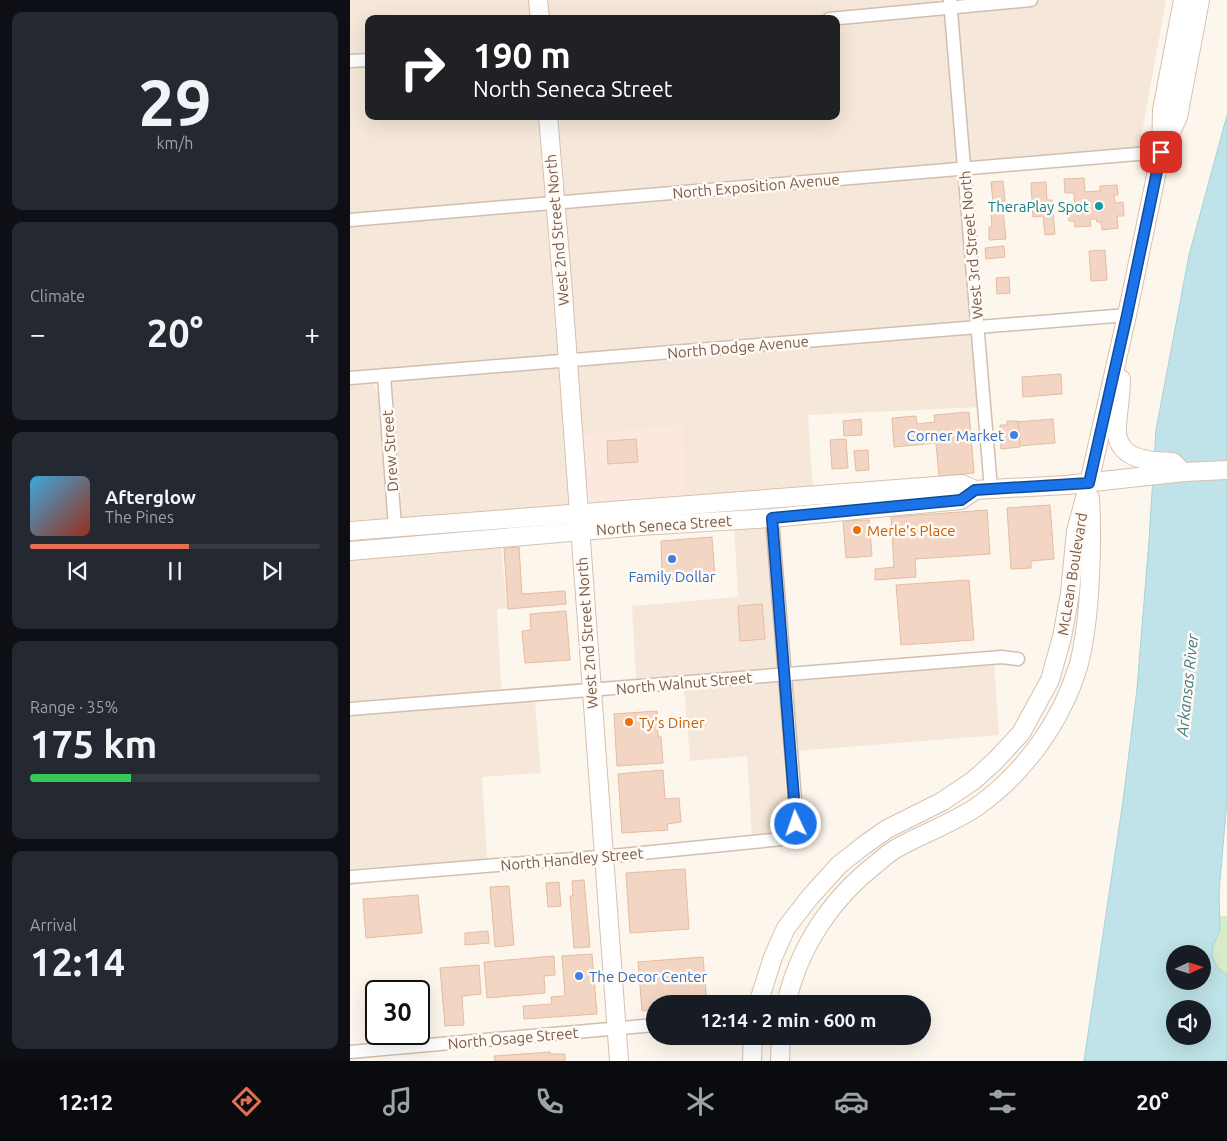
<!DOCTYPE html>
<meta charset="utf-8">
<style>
:root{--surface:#171b24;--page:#242831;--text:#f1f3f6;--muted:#9ea1a6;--line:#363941;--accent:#e76f51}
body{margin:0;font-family:Ubuntu,sans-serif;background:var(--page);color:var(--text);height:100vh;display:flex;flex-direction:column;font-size:19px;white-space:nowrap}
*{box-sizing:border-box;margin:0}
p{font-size:16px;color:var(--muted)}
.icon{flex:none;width:28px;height:28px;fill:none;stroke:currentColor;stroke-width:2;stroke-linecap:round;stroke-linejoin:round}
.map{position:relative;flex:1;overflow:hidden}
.side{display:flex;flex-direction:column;gap:12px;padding:12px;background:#0d0f14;width:350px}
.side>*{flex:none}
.banner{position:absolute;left:15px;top:15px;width:475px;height:105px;border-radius:10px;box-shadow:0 5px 20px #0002;background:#202124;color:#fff;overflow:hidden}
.needle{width:32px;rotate:86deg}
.fabs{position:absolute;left:816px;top:945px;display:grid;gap:10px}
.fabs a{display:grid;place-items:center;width:45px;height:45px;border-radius:50%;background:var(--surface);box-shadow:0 5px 20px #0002;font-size:25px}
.speed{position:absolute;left:15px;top:980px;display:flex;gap:10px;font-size:25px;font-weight:700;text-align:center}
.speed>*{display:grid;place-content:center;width:65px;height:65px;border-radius:50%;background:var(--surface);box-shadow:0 5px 20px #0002;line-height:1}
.speed .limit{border:2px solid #111;border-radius:8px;background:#fff;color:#111}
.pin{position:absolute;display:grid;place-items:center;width:42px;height:42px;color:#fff;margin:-21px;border-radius:10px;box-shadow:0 2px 8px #0006}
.me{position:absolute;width:55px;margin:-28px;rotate:357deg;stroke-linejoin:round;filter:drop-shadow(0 0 4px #0008)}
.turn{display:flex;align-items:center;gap:18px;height:105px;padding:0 25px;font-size:22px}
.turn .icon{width:65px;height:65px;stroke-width:2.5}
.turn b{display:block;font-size:35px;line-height:42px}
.big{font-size:38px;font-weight:700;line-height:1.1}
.side .widget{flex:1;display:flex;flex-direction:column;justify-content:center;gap:8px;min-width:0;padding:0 18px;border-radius:10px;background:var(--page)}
.side .dial{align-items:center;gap:0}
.dial b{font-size:65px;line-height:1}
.song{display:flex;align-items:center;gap:15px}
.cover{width:60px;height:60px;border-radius:8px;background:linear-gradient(135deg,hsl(200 70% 55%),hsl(10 70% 35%))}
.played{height:5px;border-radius:2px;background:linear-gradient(90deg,var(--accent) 55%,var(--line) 55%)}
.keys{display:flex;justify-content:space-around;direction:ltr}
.heat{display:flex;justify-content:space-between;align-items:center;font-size:28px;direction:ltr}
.charge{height:8px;border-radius:4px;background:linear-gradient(90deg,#34c759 35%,var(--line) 0)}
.trip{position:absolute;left:296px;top:995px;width:285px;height:50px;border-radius:25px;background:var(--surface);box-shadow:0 5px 20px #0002;font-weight:700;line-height:50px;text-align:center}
.tab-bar{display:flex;height:80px;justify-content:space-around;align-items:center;background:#090b0e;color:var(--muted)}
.tab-bar .icon{width:35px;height:35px}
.tab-bar .on{color:var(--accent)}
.tab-bar b{font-size:22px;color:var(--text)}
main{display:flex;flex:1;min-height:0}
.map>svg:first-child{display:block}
.residential{fill:#f5e8da}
.commercial{fill:#fde8e0}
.green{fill:#d8ecc9}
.water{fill:#bfe3e8;stroke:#a5d3da;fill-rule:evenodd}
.building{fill:#f3d5c3;stroke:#e6bba3}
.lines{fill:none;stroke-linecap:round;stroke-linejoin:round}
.street-casing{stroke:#d1beb0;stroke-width:15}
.secondary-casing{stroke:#d6c0b0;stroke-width:20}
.street{stroke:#fff;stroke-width:12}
.secondary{stroke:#fff;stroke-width:18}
.route-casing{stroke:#114b97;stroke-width:12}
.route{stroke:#1a73e8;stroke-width:9}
.culture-dot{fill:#0f9aa8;stroke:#fffaf3;stroke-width:2}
.shop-dot{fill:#3f7fe0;stroke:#fffaf3;stroke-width:2}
.food-dot{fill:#e8710a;stroke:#fffaf3;stroke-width:2}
.labels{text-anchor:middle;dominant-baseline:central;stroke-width:5;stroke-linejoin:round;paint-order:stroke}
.street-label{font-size:15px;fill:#7a5c4d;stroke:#fffaf3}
.culture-label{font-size:15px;fill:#0d838f;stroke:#fffaf3;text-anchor:end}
.shop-label{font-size:15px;fill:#366cbe;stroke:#fffaf3;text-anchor:end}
.food-label{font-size:15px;fill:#c56008;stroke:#fffaf3;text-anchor:start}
.water-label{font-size:16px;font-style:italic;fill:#437c86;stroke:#fffaf3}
</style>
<main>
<section class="side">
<div class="widget dial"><b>29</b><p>km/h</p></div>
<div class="widget"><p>Climate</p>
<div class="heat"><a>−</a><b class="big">20°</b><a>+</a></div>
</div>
<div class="widget">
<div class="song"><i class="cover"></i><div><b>Afterglow</b><p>The Pines</p></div></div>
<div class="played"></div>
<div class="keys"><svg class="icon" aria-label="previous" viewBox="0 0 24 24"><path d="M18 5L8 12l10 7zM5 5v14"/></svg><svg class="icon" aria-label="pause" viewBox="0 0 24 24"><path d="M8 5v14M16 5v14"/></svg><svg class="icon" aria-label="next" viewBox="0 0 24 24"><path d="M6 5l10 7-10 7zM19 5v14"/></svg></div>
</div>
<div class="widget"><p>Range · 35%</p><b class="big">175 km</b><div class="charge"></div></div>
<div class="widget"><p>Arrival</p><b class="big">12:14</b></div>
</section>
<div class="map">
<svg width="877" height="1061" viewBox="0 0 877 1061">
<rect width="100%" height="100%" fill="#fdf6ec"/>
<g class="residential">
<polygon points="0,0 180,0 181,19 19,19 19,116 189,116 219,502 216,507 54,520 52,516 41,370 0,372"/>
<polygon points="197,0 816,0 788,154 614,169 634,407 458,415 463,490 336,500 231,435 206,116 486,116 486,19 198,19"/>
<polygon points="21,383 24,385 28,394 37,515 36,520 0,525 0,385"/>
<polygon points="415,523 430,681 644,665 649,735 433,752 439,822 437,829 432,834 402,838 397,756 340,761 333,675 286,678 282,606 388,597 384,525"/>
<polygon points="151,544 157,608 147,609 152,704 185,701 191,773 132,777 137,859 0,869 0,557"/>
</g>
<polygon class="commercial" points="332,425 336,500 243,504 239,501 231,435"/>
<polygon class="green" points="870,916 877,916 877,975 867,967 862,956 863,945 870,931"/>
<path class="water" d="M877,115V800L869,892L870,931L863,945L862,956L867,967L877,975V1061H734L773,801L787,689L799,540L806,430L839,255ZM825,954H852V981H825ZM825,1009H852V1036H825Z"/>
<g class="building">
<polygon points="734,178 735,192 750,191 750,186 767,185 768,195 764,195 765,203 773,202 774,216 767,216 768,228 752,230 751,222 747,222 746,219 740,219 741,226 725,227 724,221 719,221 718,209 725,209 724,193 715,193 714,179"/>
<polygon points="653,181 655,201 643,202 641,182"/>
<polygon points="696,182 697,200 702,200 705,234 695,235 693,216 683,217 681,183"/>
<polygon points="653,211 656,239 639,240 639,227 642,227 641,212"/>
<polygon points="654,246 655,257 636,259 635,248"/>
<polygon points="755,250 757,280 741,281 739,251"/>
<polygon points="659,277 660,293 647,294 646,278"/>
<polygon points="711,374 712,394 673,397 672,377"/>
<polygon points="619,412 624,473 589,476 586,443 544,447 542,418 566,416 567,424 585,422 584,415"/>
<polygon points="511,419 512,435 494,436 493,421"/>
<polygon points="703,419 705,443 668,446 666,422"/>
<polygon points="657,421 668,421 670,447 651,449 650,425 657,425"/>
<polygon points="286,439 288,462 258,464 257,441"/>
<polygon points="496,439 498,468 482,469 480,440"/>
<polygon points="518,450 519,470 506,471 504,451"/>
<polygon points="700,505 704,559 681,561 681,568 661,569 657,508"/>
<polygon points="637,510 640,554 565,559 566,577 525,580 525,569 544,567 541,517"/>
<polygon points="519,520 522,556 496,558 493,521"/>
<polygon points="362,537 365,576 314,580 313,570 312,570 311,541"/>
<polygon points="169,547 172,594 215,591 216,604 158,609 154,548"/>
<polygon points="619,580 624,640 551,645 546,585"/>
<polygon points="412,604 415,639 390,641 388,606"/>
<polygon points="216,611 220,660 175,663 172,631 181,630 180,614"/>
<polygon points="307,711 308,737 311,737 313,763 267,766 264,714"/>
<polygon points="313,770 315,799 329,798 331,822 317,824 318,830 272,833 268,774"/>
<polygon points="335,869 339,929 280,933 276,873"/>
<polygon points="234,880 240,947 224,948 220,896 223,896 222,881"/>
<polygon points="209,882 211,906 198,907 196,883"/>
<polygon points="159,886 164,945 145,947 140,887"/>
<polygon points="68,895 72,933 16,938 13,899"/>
<polygon points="138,931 139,943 115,945 115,933"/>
<polygon points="242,954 247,1014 174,1019 173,1006 202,1004 201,997 215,996 212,956"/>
<polygon points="204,956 205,975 194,976 195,993 137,998 134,962"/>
<polygon points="353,957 357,1004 305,1004 305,1010 292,1011 288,962"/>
<polygon points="129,965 131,994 112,996 114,1025 95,1026 90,968"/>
<polygon points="200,1052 200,1054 215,1054 215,1061 145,1061 144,1056"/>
</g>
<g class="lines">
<defs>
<g id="street">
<polyline points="600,0 641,489"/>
<polyline points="479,19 681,0"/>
<polyline points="0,61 19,60"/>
<polyline points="0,220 811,152"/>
<polyline points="34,375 45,528"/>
<polyline points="0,378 777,315"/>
<polyline points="0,709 652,657 668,659"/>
<polyline points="0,877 272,855 443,838 446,827 446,812 422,518"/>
<polyline points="0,1052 305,1025"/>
</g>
<g id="secondary">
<polyline points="188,0 190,19"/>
<polyline points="198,116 212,280 269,1061"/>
<polyline points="814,147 828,117 850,0"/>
<path d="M771,379C771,395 768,410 767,426C764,459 798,462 823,462L833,472"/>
<polyline points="0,531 612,484 625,490 641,489 716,485 834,472 877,470"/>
<polyline points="0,551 290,526 422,518 611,500 625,490"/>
<polyline points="408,1004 423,957 436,928 460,897 489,865 513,846 537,829 593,801 624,780 645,761 671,733 700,680 712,637 720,593 726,531 739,483 777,315 811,152 812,110 833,0"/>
<path d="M436,1004C449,947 481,899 526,864C533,858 540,852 547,848C574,833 603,823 628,806C675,772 711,722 728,667C734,647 736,627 738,607C741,571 742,534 740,498"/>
<polyline points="402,1061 403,1036"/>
<polyline points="430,1061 431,1036"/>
</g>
</defs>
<use href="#street" class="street-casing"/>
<use href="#secondary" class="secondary-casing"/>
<use href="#street" class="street"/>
<use href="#secondary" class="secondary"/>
</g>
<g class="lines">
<defs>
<polyline id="route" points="446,824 422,518 611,500 625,490 739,483 777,315 811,152"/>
</defs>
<use href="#route" class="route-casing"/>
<use href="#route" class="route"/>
</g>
<circle class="culture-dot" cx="749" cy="206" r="5"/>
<g class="shop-dot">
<circle cx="664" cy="435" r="5"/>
<circle cx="322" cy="559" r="5"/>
<circle cx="229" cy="976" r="5"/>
</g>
<g class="food-dot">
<circle cx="507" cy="530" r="5"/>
<circle cx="279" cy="722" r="5"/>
</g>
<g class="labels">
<g class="street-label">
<text transform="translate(406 186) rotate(-5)">North Exposition Avenue</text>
<text transform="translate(207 230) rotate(-95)">West 2nd Street North</text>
<text transform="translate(621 245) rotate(-95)">West 3rd Street North</text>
<text transform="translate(388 347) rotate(-5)">North Dodge Avenue</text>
<text transform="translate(40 451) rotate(-94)">Drew Street</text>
<text transform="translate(314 525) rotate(-4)">North Seneca Street</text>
<text transform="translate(722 574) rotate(-81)">McLean Boulevard</text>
<text transform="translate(237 633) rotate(-94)">West 2nd Street North</text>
<text transform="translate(334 683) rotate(-5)">North Walnut Street</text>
<text transform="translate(222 859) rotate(-5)">North Handley Street</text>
<text transform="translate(163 1038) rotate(-5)">North Osage Street</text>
</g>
<g class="culture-label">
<text x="739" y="206">TheraPlay Spot</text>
</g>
<g class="shop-label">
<text x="654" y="435">Corner Market</text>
<text x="322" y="576" text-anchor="middle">Family Dollar</text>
<text x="239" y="976" text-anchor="start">The Decor Center</text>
</g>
<g class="food-label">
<text x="517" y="530">Merle's Place</text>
<text x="289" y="722">Ty's Diner</text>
</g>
<g class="water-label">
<text transform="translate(837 685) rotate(-84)">Arkansas River</text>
</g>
</g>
</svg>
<div class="fabs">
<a><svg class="needle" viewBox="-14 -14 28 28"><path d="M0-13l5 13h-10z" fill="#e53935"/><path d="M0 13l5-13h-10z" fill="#9ea1a6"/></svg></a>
<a><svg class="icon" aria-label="sound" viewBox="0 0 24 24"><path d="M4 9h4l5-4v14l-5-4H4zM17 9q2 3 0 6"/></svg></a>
</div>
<div class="speed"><div class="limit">30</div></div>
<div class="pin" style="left:811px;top:152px;background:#d93025"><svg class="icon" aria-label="arrive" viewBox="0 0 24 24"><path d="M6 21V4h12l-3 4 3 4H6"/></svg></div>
<svg class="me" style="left:446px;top:824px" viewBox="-20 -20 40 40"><circle r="17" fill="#1a73e8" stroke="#fff" stroke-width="3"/><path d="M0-11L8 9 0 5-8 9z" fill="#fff"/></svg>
<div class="trip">12:14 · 2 min · 600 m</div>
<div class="banner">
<div class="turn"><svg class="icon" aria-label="right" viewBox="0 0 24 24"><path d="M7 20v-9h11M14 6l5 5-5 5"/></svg><div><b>190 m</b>North Seneca Street</div></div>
</div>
</div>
</main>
<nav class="tab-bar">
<b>12:12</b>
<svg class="icon on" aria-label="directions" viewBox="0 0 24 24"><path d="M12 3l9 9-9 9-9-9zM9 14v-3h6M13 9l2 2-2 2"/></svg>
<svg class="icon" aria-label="music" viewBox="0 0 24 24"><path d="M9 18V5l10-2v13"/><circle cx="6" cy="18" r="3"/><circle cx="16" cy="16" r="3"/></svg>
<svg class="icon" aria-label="phone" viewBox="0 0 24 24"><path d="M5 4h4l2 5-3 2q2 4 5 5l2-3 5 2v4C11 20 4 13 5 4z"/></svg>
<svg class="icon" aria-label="climate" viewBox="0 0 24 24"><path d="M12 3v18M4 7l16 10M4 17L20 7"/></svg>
<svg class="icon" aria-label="car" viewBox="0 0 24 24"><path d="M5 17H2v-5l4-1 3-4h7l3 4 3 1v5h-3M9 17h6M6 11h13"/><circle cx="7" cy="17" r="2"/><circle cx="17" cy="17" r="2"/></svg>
<svg class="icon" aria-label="filters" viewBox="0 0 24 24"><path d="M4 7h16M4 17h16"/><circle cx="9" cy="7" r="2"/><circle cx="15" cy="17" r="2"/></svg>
<b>20°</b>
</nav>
